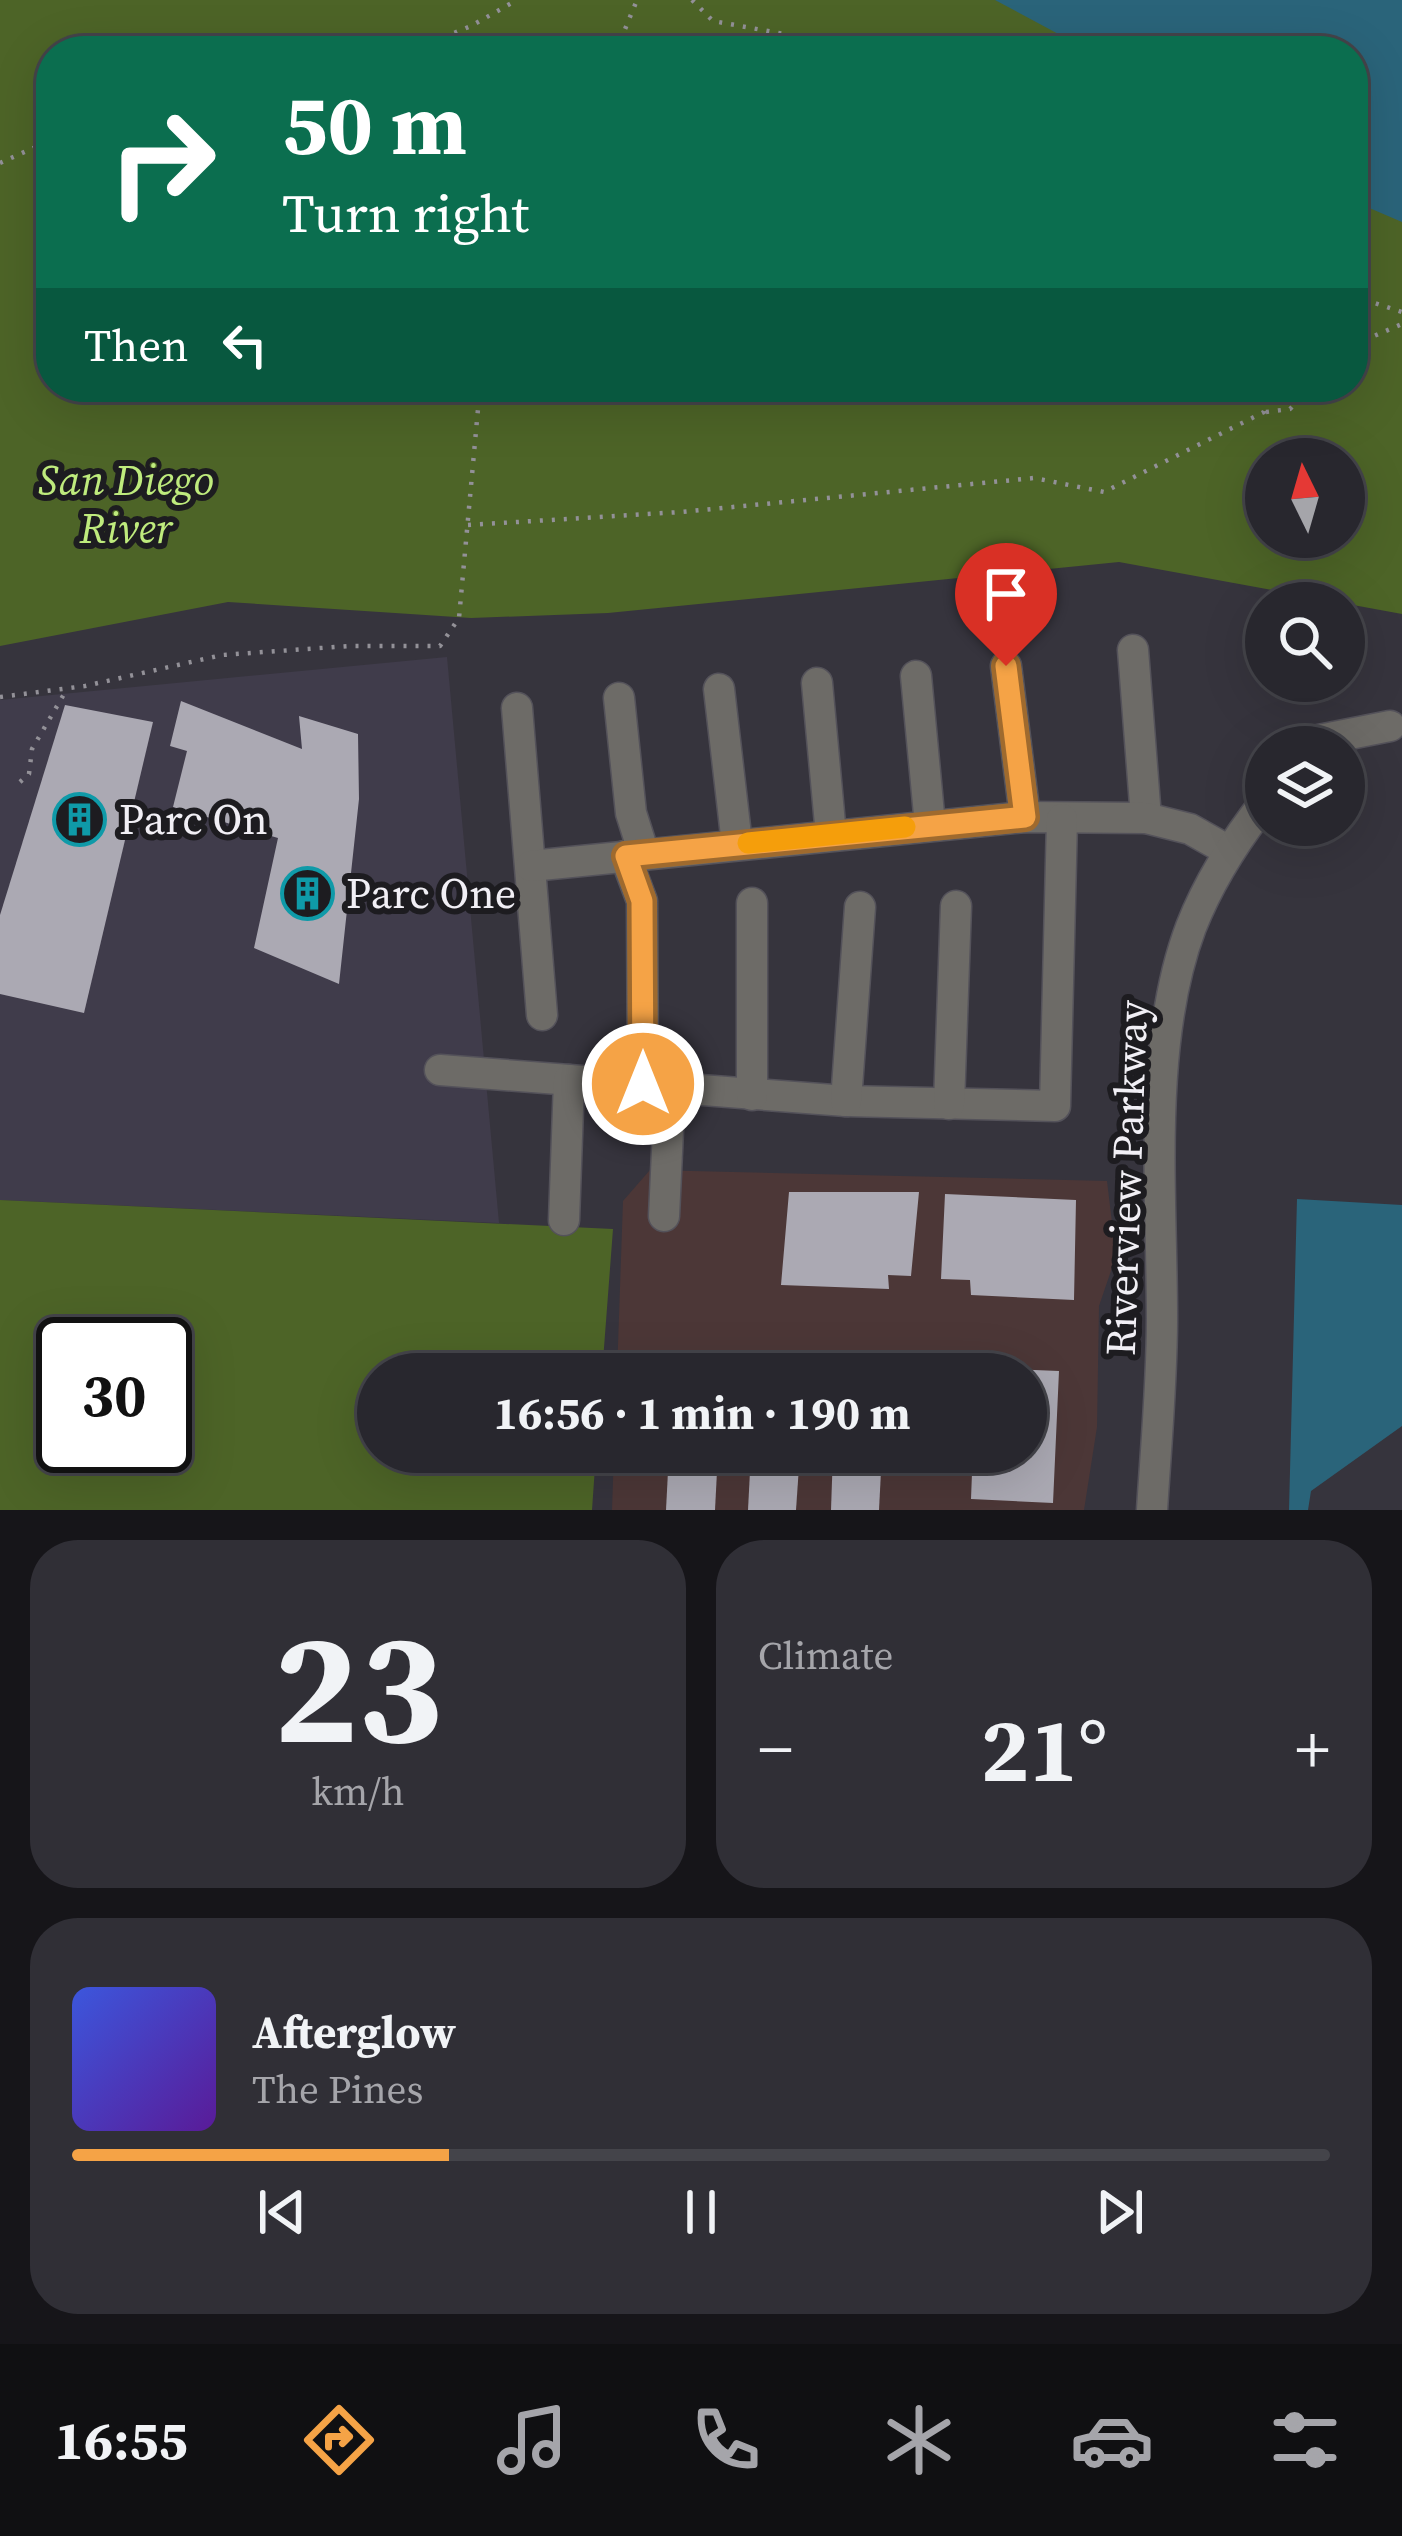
<!DOCTYPE html>
<meta charset="utf-8">
<style>
:root{--surface:#28272e;--page:#302f36;--text:#f1f3f6;--muted:#a5a5aa;--line:#44444a;--accent:#f5a346}
body{margin:0;font-family:"Source Serif 4",serif;background:var(--page);color:var(--text);height:100vh;display:flex;flex-direction:column;font-size:45px;white-space:nowrap}
*{box-sizing:border-box;margin:0}
p{font-size:39px;color:var(--muted)}
.icon{flex:none;width:66px;height:66px;fill:none;stroke:currentColor;stroke-width:2;stroke-linecap:round;stroke-linejoin:round}
.map{position:relative;height:1510px;overflow:hidden}
.panel{display:flex;flex-direction:column;gap:30px;padding:30px;background:#161519;flex:1}
.panel>*{flex:none}
.hud{position:absolute;left:36px;top:36px;width:1332px;height:366px;border-radius:48px;box-shadow:0 12px 48px #0002,0 0 0 3px var(--line);background:#0b6e4f;color:#fff;overflow:hidden}
.needle{width:78px;rotate:355deg}
.controls{position:absolute;left:1245px;top:438px;display:grid;gap:24px}
.controls a{display:grid;place-items:center;width:120px;height:120px;border-radius:50%;background:var(--surface);box-shadow:0 12px 48px #0002,0 0 0 3px var(--line);font-size:60px}
.speed{position:absolute;left:36px;top:1317px;display:flex;gap:24px;font-size:60px;font-weight:700;text-align:center}
.speed>*{display:grid;place-content:center;width:156px;height:156px;border-radius:50%;background:var(--surface);box-shadow:0 12px 48px #0002,0 0 0 3px var(--line);line-height:1}
.speed .limit{border:6px solid #111;border-radius:18px;background:#fff;color:#111}
.pin{position:absolute;display:grid;place-items:center;width:102px;height:102px;color:#fff;margin:-123px -51px;border-radius:50% 50% 50% 0;rotate:-45deg;box-shadow:0 0 12px #0007}
.pin .icon{rotate:45deg}
.me{position:absolute;width:132px;margin:-66px;rotate:0deg;stroke-linejoin:round;filter:drop-shadow(0 0 9px #0008)}
.turn{display:flex;align-items:center;gap:42px;height:252px;padding:0 48px;font-size:54px}
.turn .icon{width:156px;height:156px;stroke-width:2.5}
.turn b{display:block;font-size:84px;line-height:102px}
.then{display:flex;align-items:center;height:114px;padding:0 48px;background:#0003;gap:24px;font-size:45px}
.big{font-size:90px;font-weight:700;line-height:1.1}
.panel .widget{flex:1;display:flex;flex-direction:column;justify-content:center;gap:18px;min-width:0;padding:0 42px;border-radius:48px;background:var(--page)}
.panel .dial{align-items:center;gap:0}
.dial b{font-size:156px;line-height:1}
.song{display:flex;align-items:center;gap:36px}
.cover{width:144px;height:144px;border-radius:18px;background:linear-gradient(135deg,hsl(230 70% 55%),hsl(270 70% 35%))}
.played{height:12px;border-radius:6px;background:linear-gradient(90deg,var(--accent) 30%,var(--line) 30%)}
.keys{display:flex;justify-content:space-around;direction:ltr}
.heat{display:flex;justify-content:space-between;align-items:center;font-size:66px;direction:ltr}
.panel .tiles{flex:1;display:grid;gap:30px;grid-template-columns:1fr 1fr}
.widget:last-child{grid-column:span 2}
.trip{position:absolute;left:357px;top:1353px;width:690px;height:120px;border-radius:60px;background:var(--surface);box-shadow:0 12px 48px #0002,0 0 0 3px var(--line);font-weight:700;line-height:120px;text-align:center}
.tabs{display:flex;height:192px;justify-content:space-around;align-items:center;background:#101012;color:var(--muted)}
.tabs .icon{width:84px;height:84px}
.tabs .active{color:var(--accent)}
.tabs b{font-size:54px;color:var(--text)}
.map>svg:first-child{display:block}
.built{fill:#403c4b}
.education{fill:#4c3737}
.green{fill:#4d6427;fill-rule:evenodd}
.water{fill:#2a647a}
.building{fill:#aba9b3}
.lines{fill:none;stroke-linecap:round;stroke-linejoin:round}
.minor-casing{stroke:#54525a;stroke-width:33}
.path{stroke:#939198;stroke-width:4.5;stroke-dasharray:3 9;stroke-linecap:butt}
.minor{stroke:#6d6b67;stroke-width:30}
.route-casing{stroke:#9f6a2e;stroke-width:30}
.route{stroke:#f5a346;stroke-width:21}
.slow{stroke:#f59e0b;stroke-width:21}
.labels{text-anchor:middle;dominant-baseline:central;stroke-width:12;stroke-linejoin:round;paint-order:stroke}
.park-label{font-size:42px;font-style:italic;fill:#bfeb7d;stroke:#1d1c20}
.poi-label{font-size:42px;fill:#f1eff5;stroke:#1d1c20;text-anchor:start}
.street-label{font-size:42px;fill:#f1eff5;stroke:#1d1c20}
</style>
<div class="map">
<svg width="1402" height="1510" viewBox="0 0 1402 1510">
<rect width="100%" height="100%" fill="#36343d"/>
<polygon class="built" points="447,657 499,1223 0,1200 0,700"/>
<polygon class="education" points="650,1170 1107,1181 1116,1256 1099,1306 1097,1427 1084,1510 612,1510 614,1452 1026,1452 1026,1374 617,1374 623,1201"/>
<g class="green">
<path d="M0,0H1402V614L1119,562L608,613L471,618L228,602L0,646ZM51,51H1353V387H51ZM1266,459H1344V537H1266Z"/>
<path d="M0,1200L613,1229L602,1374H378V1452H596L592,1510H0ZM63,1344H165V1446H63Z"/>
</g>
<g class="water">
<polygon points="995,0 1402,0 1402,222 1353,201 1353,51 1082,51 1077,44"/>
<polygon points="1297,1199 1402,1205 1402,1426 1311,1491 1308,1510 1289,1510"/>
</g>
<g class="building">
<polygon points="181,701 302,749 299,716 358,734 359,799 339,984 254,948 278,838 173,807 187,751 170,746"/>
<polygon points="65,705 153,722 84,1013 0,994 0,915"/>
<polygon points="789,1192 919,1192 911,1276 888,1275 889,1289 781,1285"/>
<polygon points="945,1194 1076,1200 1074,1300 971,1295 970,1280 941,1279"/>
<polygon points="755,1357 805,1360 804,1374 755,1374"/>
<polygon points="836,1362 886,1364 886,1374 836,1374"/>
<polygon points="960,1367 1059,1371 1053,1503 971,1499 972,1473 956,1473 957,1452 1026,1452 1026,1374 959,1374"/>
<polygon points="669,1452 718,1452 715,1510 666,1510"/>
<polygon points="751,1452 800,1452 796,1510 748,1510"/>
<polygon points="833,1452 882,1452 879,1510 831,1510"/>
</g>
<g class="lines">
<defs>
<g id="minor">
<polyline points="1133,650 1146,818"/>
<polyline points="1006,666 1025,817"/>
<polyline points="916,676 930,825"/>
<polyline points="817,683 831,835"/>
<polyline points="719,689 737,844"/>
<polyline points="619,698 631,813 644,854"/>
<polyline points="517,708 542,1015"/>
<polyline points="1313,747 1319,740 1390,726"/>
<polyline points="625,856 642,901 643,1084"/>
<polyline points="531,866 1025,817 1146,818 1190,829 1229,851"/>
<polyline points="440,1070 846,1101 1055,1106 1062,819"/>
<polyline points="752,1095 752,903"/>
<polyline points="846,1101 860,907"/>
<polyline points="949,1104 956,906"/>
<polyline points="664,1216 670,1087"/>
<polyline points="564,1220 569,1080"/>
<path d="M1152,1510C1156,1446 1162,1382 1162,1318C1162,1194 1147,1043 1191,927C1209,881 1236,839 1266,801"/>
</g>
</defs>
<use href="#minor" class="minor-casing"/>
<g class="path">
<polyline points="692,0 713,21 877,51"/>
<polyline points="410,51 471,26 517,0"/>
<polyline points="616,51 637,0"/>
<polyline points="0,163 51,140"/>
<polyline points="1353,296 1402,312"/>
<polyline points="1353,345 1402,324"/>
<polyline points="1266,412 1290,409 1311,387"/>
<polyline points="468,525 681,512 1034,478 1104,492 1264,412 1259,387"/>
<polyline points="0,697 85,686 222,655 349,646 440,646 459,618 480,387"/>
<polyline points="20,782 29,774 32,749 67,689"/>
</g>
<use href="#minor" class="minor"/>
</g>
<g class="lines">
<defs>
<polyline id="route" points="643,1084 642,901 626,856 1025,817 1006,666"/>
</defs>
<use href="#route" class="route-casing"/>
<use href="#route" class="route"/>
<polyline class="slow" points="748,843 905,827"/>
</g>
<defs>
<symbol id="building-ring" viewBox="-11 -11 22 22"><circle r="9.5" fill="#1d1c20" stroke="#0f9aa8" stroke-width="1.5"/><path d="M-4-6H4V6H1V3H-1V6H-4ZM-2.5-4.3h1.7v1.8h-1.7ZM.8-4.3h1.7v1.8H.8ZM-2.5-1h1.7V.8h-1.7ZM.8-1h1.7V.8H.8Z" fill="#0f9aa8"/></symbol>
</defs>
<g fill-rule="evenodd">
<use href="#building-ring" x="50" y="790" width="59" height="59"/>
<use href="#building-ring" x="278" y="864" width="59" height="59"/>
</g>
<g class="labels">
<g class="park-label">
<text x="126" y="480">San Diego<tspan x="126" dy="48">River</tspan></text>
</g>
<g class="poi-label">
<text x="119" y="819">Parc On</text>
<text x="346" y="893">Parc One</text>
</g>
<g class="street-label">
<text transform="translate(1126 1178) rotate(-88)">Riverview Parkway</text>
</g>
</g>
</svg>
<div class="controls">
<a><svg class="needle" viewBox="-14 -14 28 28"><path d="M0-13l5 13h-10z" fill="#e53935"/><path d="M0 13l5-13h-10z" fill="#a5a5aa"/></svg></a>
<a><svg class="icon" aria-label="search" viewBox="0 0 24 24"><circle cx="10" cy="10" r="6"/><path d="M15 15l6 6"/></svg></a>
<a><svg class="icon" aria-label="layers" viewBox="0 0 24 24"><path d="M12 4l9 5-9 5-9-5zM3 14l9 5 9-5"/></svg></a>
</div>
<div class="speed"><div class="limit">30</div></div>
<div class="pin" style="left:1006px;top:666px;background:#d93025"><svg class="icon" aria-label="arrive" viewBox="0 0 24 24"><path d="M6 21V4h12l-3 4 3 4H6"/></svg></div>
<svg class="me" style="left:643px;top:1084px" viewBox="-20 -20 40 40"><circle r="17" fill="#f5a346" stroke="#fff" stroke-width="3"/><path d="M0-11L8 9 0 5-8 9z" fill="#fff"/></svg>
<div class="trip">16:56 · 1 min · 190 m</div>
<div class="hud">
<div class="turn"><svg class="icon" aria-label="right" viewBox="0 0 24 24"><path d="M7 20v-9h11M14 6l5 5-5 5"/></svg><div><b>50 m</b>Turn right</div></div>
<div class="then">Then<svg class="icon" aria-label="left" viewBox="0 0 24 24"><path d="M17 20v-9H6M10 6l-5 5 5 5"/></svg></div>
</div>
</div>
<section class="panel">
<div class="tiles">
<div class="widget dial"><b>23</b><p>km/h</p></div>
<div class="widget"><p>Climate</p>
<div class="heat"><a>−</a><b class="big">21°</b><a>+</a></div>
</div>
<div class="widget">
<div class="song"><i class="cover"></i><div><b>Afterglow</b><p>The Pines</p></div></div>
<div class="played"></div>
<div class="keys"><svg class="icon" aria-label="previous" viewBox="0 0 24 24"><path d="M18 5L8 12l10 7zM5 5v14"/></svg><svg class="icon" aria-label="pause" viewBox="0 0 24 24"><path d="M8 5v14M16 5v14"/></svg><svg class="icon" aria-label="next" viewBox="0 0 24 24"><path d="M6 5l10 7-10 7zM19 5v14"/></svg></div>
</div>
</div>
</section>
<nav class="tabs">
<b>16:55</b>
<svg class="icon active" aria-label="directions" viewBox="0 0 24 24"><path d="M12 3l9 9-9 9-9-9zM9 14v-3h6M13 9l2 2-2 2"/></svg>
<svg class="icon" aria-label="music" viewBox="0 0 24 24"><path d="M9 18V5l10-2v13"/><circle cx="6" cy="18" r="3"/><circle cx="16" cy="16" r="3"/></svg>
<svg class="icon" aria-label="phone" viewBox="0 0 24 24"><path d="M5 4h4l2 5-3 2q2 4 5 5l2-3 5 2v4C11 20 4 13 5 4z"/></svg>
<svg class="icon" aria-label="climate" viewBox="0 0 24 24"><path d="M12 3v18M4 7l16 10M4 17L20 7"/></svg>
<svg class="icon" aria-label="car" viewBox="0 0 24 24"><path d="M5 17H2v-5l4-1 3-4h7l3 4 3 1v5h-3M9 17h6M6 11h13"/><circle cx="7" cy="17" r="2"/><circle cx="17" cy="17" r="2"/></svg>
<svg class="icon" aria-label="filters" viewBox="0 0 24 24"><path d="M4 7h16M4 17h16"/><circle cx="9" cy="7" r="2"/><circle cx="15" cy="17" r="2"/></svg>
</nav>
